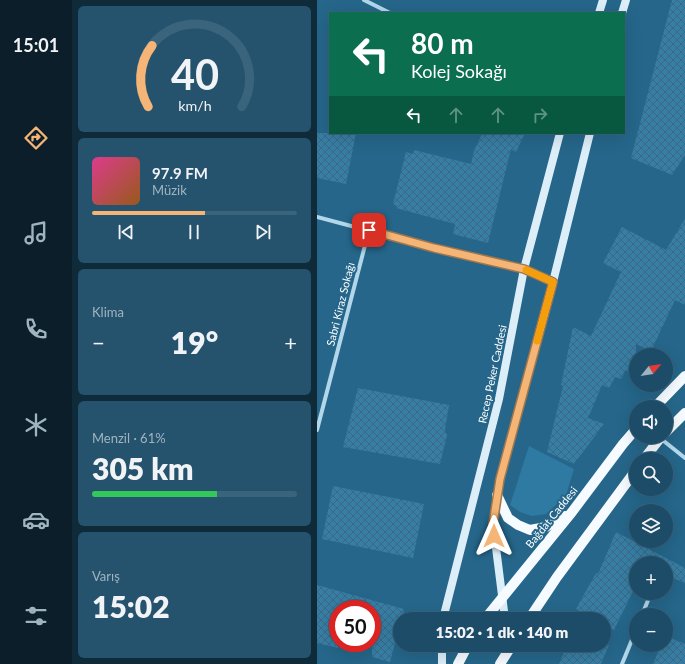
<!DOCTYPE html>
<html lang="tr">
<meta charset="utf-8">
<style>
:root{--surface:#1c4c68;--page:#25536e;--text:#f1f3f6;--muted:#a0b4c0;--line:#3a637c;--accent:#f4b576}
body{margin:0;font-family:Lato,sans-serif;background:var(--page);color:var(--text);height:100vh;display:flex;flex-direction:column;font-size:15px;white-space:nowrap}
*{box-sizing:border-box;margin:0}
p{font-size:13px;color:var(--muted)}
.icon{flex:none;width:22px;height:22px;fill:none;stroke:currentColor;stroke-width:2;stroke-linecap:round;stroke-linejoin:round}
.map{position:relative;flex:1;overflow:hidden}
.drawer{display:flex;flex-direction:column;gap:6px;padding:6px;background:#0f2a39;width:245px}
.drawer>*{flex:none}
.guide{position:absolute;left:12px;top:12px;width:296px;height:122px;border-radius:0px;box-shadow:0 4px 16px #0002,0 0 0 1px var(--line);background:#0b6e4f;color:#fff;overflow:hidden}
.needle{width:26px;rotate:60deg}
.fabs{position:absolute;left:312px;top:348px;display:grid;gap:8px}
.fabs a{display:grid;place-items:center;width:44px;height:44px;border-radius:50%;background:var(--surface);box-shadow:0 4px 16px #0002,0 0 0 1px var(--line);font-size:20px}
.speed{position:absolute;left:12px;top:600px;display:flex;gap:8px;font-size:20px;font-weight:700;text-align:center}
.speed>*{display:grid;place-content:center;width:52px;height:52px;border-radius:50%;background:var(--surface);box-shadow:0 4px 16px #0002,0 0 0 1px var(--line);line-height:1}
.speed .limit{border:6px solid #d22;background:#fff;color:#111}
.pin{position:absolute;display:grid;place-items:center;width:34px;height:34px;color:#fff;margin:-17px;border-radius:8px;box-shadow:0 2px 6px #0006}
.me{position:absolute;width:44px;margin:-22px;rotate:0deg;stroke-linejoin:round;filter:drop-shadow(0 0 3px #0008)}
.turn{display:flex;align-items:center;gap:14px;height:84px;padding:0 16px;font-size:18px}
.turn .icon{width:52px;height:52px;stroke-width:2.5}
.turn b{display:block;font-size:28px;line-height:34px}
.lanes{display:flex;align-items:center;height:38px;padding:0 16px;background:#0003;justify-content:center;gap:20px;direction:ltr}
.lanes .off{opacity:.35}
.big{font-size:30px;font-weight:800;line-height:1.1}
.drawer .widget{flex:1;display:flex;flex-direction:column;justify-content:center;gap:6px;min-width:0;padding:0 14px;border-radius:6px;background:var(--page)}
.drawer .dial{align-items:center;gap:0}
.dial svg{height:104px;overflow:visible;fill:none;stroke:var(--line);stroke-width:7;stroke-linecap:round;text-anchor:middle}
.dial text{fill:var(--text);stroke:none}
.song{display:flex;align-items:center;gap:12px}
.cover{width:48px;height:48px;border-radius:6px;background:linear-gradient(135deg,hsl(330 70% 55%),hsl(30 70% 35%))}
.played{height:4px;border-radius:2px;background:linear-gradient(90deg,var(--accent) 55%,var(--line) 55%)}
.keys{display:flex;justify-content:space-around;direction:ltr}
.heat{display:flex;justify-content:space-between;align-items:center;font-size:22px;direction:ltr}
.charge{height:6px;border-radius:3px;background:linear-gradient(90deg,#34c759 61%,var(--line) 0)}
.trip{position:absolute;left:76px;top:612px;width:218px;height:40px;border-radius:20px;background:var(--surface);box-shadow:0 4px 16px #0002,0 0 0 1px var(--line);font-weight:800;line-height:40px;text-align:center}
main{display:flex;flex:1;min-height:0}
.tabs{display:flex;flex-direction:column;width:72px;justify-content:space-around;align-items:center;background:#0b1e2a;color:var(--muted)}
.tabs .icon{width:28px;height:28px}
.tabs .current{color:var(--accent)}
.tabs b{font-size:18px;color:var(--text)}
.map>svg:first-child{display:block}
.grass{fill:#2f7aa2}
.building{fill:url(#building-cross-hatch)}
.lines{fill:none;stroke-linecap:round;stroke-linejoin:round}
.minor{stroke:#b2d7ea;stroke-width:4}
.secondary{stroke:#dceef8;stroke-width:8}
.primary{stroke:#f5fbfe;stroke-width:10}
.route-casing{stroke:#9f764d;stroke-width:10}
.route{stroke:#f4b576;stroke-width:7}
.slow{stroke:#f59e0b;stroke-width:7}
.labels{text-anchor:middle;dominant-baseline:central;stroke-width:4;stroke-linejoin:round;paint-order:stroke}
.street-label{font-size:11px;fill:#fff;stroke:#25668a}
</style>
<main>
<nav class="tabs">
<b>15:01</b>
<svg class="icon current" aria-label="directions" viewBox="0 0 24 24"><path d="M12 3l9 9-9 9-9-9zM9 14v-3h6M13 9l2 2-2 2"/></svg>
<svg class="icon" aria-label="music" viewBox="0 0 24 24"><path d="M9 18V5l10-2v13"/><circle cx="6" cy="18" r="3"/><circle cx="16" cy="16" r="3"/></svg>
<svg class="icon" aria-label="phone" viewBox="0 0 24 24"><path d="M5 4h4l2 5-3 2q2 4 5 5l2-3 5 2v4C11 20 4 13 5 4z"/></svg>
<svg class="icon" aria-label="climate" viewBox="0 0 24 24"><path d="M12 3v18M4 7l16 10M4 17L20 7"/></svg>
<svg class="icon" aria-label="car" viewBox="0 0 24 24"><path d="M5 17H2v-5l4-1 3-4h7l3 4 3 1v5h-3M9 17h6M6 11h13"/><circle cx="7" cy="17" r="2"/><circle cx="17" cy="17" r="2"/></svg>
<svg class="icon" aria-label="filters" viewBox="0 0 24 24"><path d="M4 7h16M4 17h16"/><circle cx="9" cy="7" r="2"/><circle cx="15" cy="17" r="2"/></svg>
</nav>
<section class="drawer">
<div class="widget dial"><svg viewBox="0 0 100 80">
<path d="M14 69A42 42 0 1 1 86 69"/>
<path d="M14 69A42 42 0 0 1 17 22" stroke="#f4b576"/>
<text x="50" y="56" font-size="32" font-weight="700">40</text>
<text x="50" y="72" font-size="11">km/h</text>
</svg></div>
<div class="widget">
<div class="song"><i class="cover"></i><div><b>97.9 FM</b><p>Müzik</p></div></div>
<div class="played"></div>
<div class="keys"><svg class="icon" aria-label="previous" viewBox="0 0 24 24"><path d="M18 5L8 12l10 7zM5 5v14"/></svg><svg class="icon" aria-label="pause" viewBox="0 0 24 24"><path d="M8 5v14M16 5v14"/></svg><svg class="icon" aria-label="next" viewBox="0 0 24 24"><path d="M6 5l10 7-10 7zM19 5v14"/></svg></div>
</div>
<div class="widget"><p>Klima</p>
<div class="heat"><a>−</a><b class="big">19°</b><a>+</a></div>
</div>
<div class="widget"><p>Menzil · 61%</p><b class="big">305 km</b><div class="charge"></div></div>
<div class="widget"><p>Varış</p><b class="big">15:02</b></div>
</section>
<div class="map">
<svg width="368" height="664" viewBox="0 0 368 664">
<defs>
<pattern id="building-cross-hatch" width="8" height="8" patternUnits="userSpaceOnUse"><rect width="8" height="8" fill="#357fa7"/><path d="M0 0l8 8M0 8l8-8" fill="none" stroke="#3f687e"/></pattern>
</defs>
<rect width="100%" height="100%" fill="#25668a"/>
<polygon class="grass" points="212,446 257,469 249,495 229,514 215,516 203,512 193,505"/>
<g class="building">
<polygon points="355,0 368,0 368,155 355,175 314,158"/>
<polygon points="0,133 39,133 29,184 0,178"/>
<polygon points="163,133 208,133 199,152 194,149 171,243 136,234 138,224 79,208 80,206 76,204 89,152 96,154 97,150 154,164 157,151 165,134"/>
<polygon points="368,219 368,305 358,300 334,351 319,344 319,377 309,370 304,379 298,377 292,388 285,385 271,418 287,424 257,464 230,452 246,386 244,385 256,327 274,336 304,272 286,263 305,227 349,250"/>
<polygon points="41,388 132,405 128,430 130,435 123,464 26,447"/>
<polygon points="16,486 107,504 96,558 5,539"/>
<polygon points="299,532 368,568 368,583 349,575 349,563 319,563 319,585 297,630 287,624 287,619 277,619 259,609 279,573 281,574"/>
<polygon points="0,585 87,609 85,619 83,619 83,625 73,662 55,657 55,609 21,609 21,648 0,643"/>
<polygon points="349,636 368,644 368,664 336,664 344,645 349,645"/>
<polygon points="250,645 292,645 284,664 242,664"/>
</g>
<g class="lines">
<g class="minor">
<polyline points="47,0 73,13"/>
<polyline points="0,217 117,248 207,269 236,282"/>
<polyline points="0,430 52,230"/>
<polyline points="343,438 368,458"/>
<polyline points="325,615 334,593"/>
<polyline points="305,664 319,630"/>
</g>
<g class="secondary">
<polyline points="282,13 286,0"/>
<polyline points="305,13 309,0"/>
<polyline points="126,619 182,399 207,269 243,133"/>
<polyline points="188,619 176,524 183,479 236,282 273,133"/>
<polyline points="125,664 125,645"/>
</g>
<g class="primary">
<polyline points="338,407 368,376"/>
<polyline points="349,432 368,413"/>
<polyline points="327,459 344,437"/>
<polyline points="180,495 191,518 201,525 213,530 229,527 248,516"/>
<polyline points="168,619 255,512 306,444 319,429"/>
<polyline points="212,619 240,577 319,470"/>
<polyline points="141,664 151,645"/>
<polyline points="183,664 195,645"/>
</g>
</g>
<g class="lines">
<defs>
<polyline id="route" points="52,230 117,248 207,269 236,282 183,479 176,524 177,536"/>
</defs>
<use href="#route" class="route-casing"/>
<use href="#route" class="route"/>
<polyline class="slow" points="209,270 236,282 220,341"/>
</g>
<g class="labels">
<g class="street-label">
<text transform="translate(23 304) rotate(-76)">Sabri Kiraz Sokağı</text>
<text transform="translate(175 374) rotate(-78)">Recep Peker Caddesi</text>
<text transform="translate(234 517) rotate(-51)">Bağdat Caddesi</text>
</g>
</g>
</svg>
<div class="fabs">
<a><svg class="needle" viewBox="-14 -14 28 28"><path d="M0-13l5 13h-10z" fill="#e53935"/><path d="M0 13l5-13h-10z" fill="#a0b4c0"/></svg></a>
<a><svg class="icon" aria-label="sound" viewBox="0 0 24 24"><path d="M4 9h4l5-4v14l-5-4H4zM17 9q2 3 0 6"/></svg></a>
<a><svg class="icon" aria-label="search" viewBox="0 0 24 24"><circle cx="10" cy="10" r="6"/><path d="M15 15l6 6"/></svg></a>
<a><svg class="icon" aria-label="layers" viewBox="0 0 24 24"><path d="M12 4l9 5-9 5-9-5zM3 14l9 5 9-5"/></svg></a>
<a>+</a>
<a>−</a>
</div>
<div class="speed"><div class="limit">50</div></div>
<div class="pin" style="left:52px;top:230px;background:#d93025"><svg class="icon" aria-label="arrive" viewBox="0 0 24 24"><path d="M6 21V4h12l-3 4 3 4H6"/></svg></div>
<svg class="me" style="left:177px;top:536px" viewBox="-20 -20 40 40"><path d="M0-17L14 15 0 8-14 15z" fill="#f4b576" stroke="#fff" stroke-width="4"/></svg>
<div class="trip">15:02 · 1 dk · 140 m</div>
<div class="guide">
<div class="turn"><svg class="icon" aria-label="left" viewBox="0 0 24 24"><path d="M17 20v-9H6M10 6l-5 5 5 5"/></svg><div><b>80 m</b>Kolej Sokağı</div></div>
<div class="lanes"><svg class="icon" aria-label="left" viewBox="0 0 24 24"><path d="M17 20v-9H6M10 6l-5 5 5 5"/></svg><svg class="icon off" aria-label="ahead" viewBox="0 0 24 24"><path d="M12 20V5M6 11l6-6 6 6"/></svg><svg class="icon off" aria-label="ahead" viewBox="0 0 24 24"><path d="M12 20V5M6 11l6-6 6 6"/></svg><svg class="icon off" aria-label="right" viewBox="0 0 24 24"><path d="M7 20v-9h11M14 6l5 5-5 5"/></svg></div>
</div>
</div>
</main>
